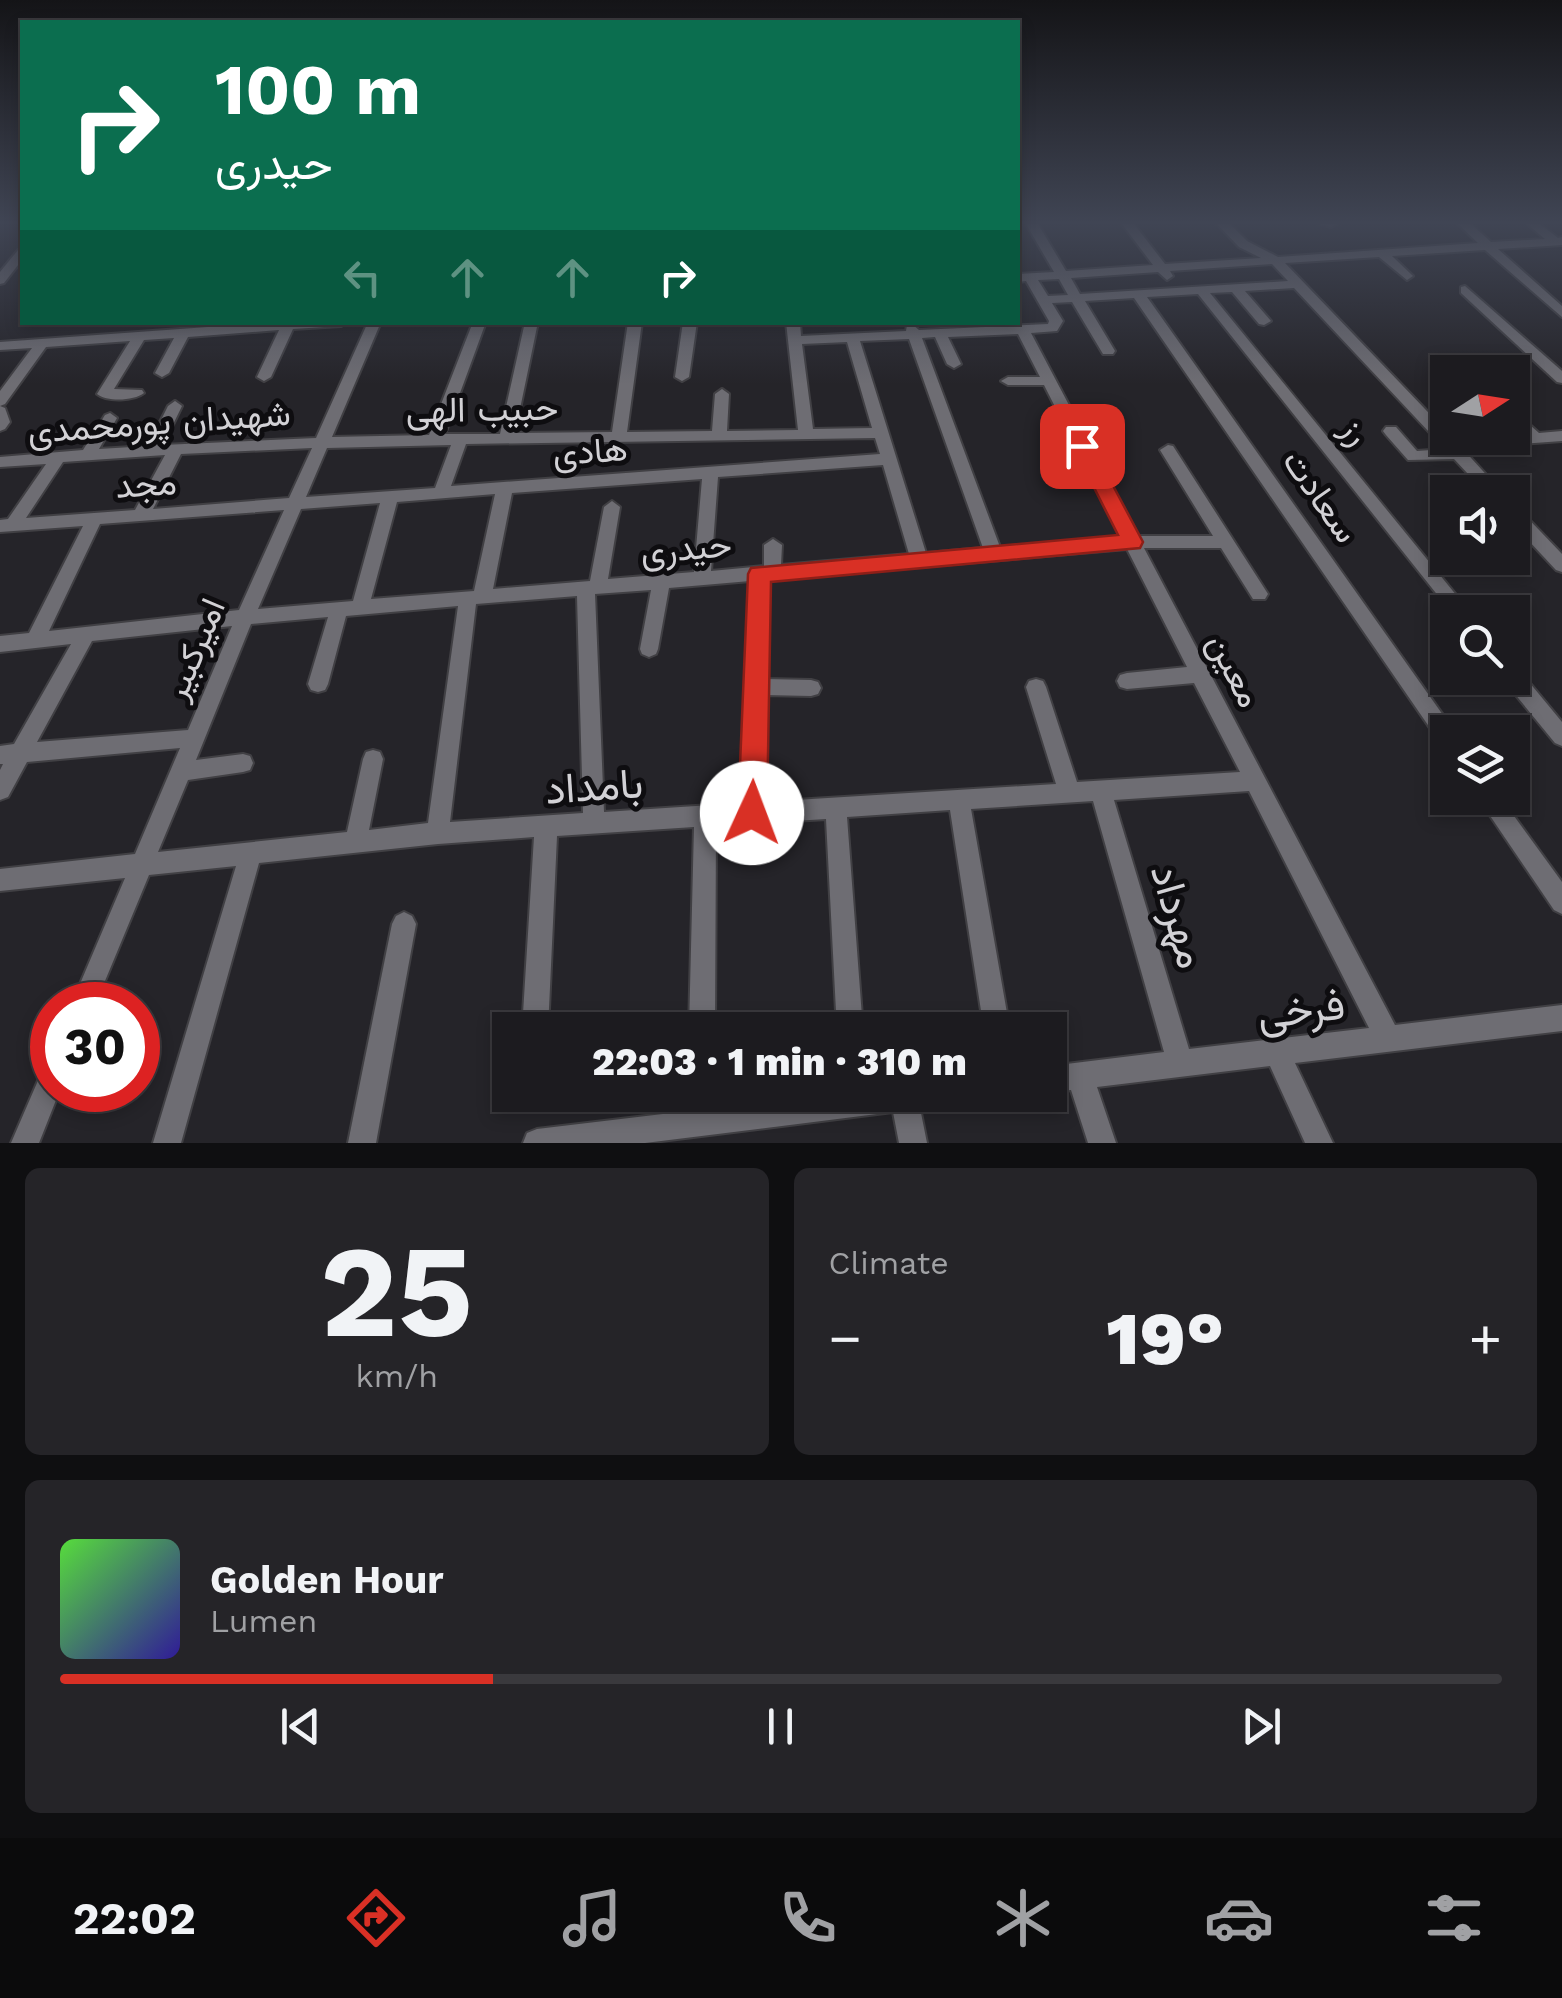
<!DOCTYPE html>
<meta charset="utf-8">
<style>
:root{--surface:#1c1b1f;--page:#252428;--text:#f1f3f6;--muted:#a0a1a4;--line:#3a393d;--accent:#d93025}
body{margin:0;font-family:"Work Sans",Vazirmatn,sans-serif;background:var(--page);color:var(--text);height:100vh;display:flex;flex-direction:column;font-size:38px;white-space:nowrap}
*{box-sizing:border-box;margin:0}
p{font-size:32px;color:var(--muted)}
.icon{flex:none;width:55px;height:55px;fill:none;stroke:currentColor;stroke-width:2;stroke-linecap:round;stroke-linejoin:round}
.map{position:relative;height:1143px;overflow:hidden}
.drawer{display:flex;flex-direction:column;gap:25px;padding:25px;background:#0f0f11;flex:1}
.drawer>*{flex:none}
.guide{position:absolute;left:20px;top:20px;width:1000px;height:305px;border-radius:0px;box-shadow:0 5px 15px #0003,0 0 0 2px var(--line);background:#0b6e4f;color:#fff;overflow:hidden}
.needle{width:65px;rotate:78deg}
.fabs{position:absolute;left:1430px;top:355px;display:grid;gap:20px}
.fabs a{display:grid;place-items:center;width:100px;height:100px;border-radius:0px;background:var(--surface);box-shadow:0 5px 15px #0003,0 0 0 2px var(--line);font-size:50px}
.speed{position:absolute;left:30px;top:982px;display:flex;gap:20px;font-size:50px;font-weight:700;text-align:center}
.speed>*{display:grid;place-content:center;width:130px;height:130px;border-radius:50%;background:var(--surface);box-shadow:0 5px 15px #0003,0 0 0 2px var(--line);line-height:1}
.speed .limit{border:15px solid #d22;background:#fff;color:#111}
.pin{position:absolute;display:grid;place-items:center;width:85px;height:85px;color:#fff;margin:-42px;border-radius:20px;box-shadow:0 5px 15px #0006}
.me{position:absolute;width:110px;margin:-55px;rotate:2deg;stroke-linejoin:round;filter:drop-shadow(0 0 8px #0008)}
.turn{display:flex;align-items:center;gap:35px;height:210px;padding:0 30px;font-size:45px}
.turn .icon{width:130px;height:130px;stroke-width:2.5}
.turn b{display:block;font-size:70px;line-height:85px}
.lanes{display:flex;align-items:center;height:95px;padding:0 30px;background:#0003;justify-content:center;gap:50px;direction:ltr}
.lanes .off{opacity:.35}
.big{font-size:75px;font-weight:800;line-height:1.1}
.drawer .card{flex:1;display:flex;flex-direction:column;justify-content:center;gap:15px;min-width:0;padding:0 35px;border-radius:15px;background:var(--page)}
.drawer .dial{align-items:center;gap:0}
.dial b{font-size:130px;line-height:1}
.song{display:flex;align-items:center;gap:30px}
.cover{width:120px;height:120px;border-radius:15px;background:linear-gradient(135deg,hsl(110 70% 55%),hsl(250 70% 35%))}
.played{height:10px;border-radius:5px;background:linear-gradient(90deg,var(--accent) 30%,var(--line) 30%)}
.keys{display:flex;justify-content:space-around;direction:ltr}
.heat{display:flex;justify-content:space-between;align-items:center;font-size:55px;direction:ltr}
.drawer .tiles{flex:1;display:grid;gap:25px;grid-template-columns:1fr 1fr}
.card:last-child{grid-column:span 2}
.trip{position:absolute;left:492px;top:1012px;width:575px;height:100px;border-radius:0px;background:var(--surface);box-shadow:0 5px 15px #0003,0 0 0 2px var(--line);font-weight:800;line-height:100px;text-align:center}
.tab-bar{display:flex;height:160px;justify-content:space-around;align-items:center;background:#0b0b0c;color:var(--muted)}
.tab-bar .icon{width:70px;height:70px}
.tab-bar .on{color:var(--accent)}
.tab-bar b{font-size:45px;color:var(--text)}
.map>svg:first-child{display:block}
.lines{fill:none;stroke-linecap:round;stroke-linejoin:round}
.minor-casing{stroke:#414044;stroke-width:4}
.minor{fill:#6e6d73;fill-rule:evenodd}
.route{fill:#d93025;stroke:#8d1f18;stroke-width:2.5}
.labels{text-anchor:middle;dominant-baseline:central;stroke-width:10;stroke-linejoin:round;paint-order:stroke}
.street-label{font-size:35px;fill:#d2d1d5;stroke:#0e0d10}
.near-street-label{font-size:42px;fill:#d2d1d5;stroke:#0e0d10}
</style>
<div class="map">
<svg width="1562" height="1143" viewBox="0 0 1562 1143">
<rect width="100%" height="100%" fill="#252429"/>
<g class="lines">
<defs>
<g id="minor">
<path d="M1026,224H1038L1066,271L1153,265L1122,224H1134L1165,264L1261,258L1239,247L1217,224H1230L1247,241L1278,257L1478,243L1458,224H1471L1491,242L1545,239L1527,224H1540L1558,238L1562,237V245L1498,249L1562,306V317L1485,250L1392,256L1413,276L1407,280L1379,257L1285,263L1448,433V438H1512V434H1523L1512,423V409L1539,433L1562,431V441L1462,448L1502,492H1485L1454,459L1408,460L1386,435L1383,431L1386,427H1396L1417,451L1445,449L1294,288L1245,291L1271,321L1264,325L1259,324L1232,292L1210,293L1470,612H1451L1198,294L1147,297L1455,732H1448V747L1441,744L1134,298L1085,301L1115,351L1113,354H1103L1072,302L1052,303L1063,321L1057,331L1031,333L1138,536H1213L1160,450L1168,445L1173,446L1268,594L1265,599H1253L1221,548H1144L1395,1025L1562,1005V1031L1295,1063L1333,1143H1305L1270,1066L1097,1087L1116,1143H1088L1071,1090L1050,1092V1066L1164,1052L1093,801L971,809L1010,1030H984L950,810L847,817L863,1030H837L826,819L716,826L715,1030H689L694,827L557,836L548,1030H522L534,837L438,844L259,863L181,1143H153L236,866L149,875L95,1005H71L125,878L0,891V869L135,854L180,748L27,762L8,797L0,800V770L3,764H0V746L14,744L71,644L0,652V636L29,633L83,526L0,532V520L8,519L46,464L0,467V457L83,450L105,415L110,413L117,418L99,449L148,446L168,406L175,401L182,406L163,445L316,438L368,322H381L332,437L429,435L473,322H486L445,434H500L525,322H538L515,433L612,432L628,322H642L627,432L712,431L715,394L722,389L729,394L727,431L798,430L786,322H800L801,336L906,331L907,325L912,324L919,330L1048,324L1049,321L1026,281L1018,282V274L1054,272ZM1272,264L1288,281L1080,294L1071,278L1158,272L1167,280L1173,276L1170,271ZM1059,279L1068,295L1048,296L1038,280ZM1018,334L1040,377H1008L1001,381L1008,385H1044L1121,537L1000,547L922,338L935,337L947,364L954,368L961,364L948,337ZM909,339L983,548L926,553L860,341ZM847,342L872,428L813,429L802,344ZM875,438L880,454L451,486L466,444ZM451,445L435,488L306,497L327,448ZM312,448L289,498L153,509L181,454ZM165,455L135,510L26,518L63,462ZM883,465L909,554L781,565L782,545L773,539L764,545V566L711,571L718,477ZM702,479L694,572L608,579L620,507L612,501L604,507L590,581L493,589L512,493ZM495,494L474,591L371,599L397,502ZM380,503L353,601L258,609L301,509ZM284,510L239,610L49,631L100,524ZM1127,549L1187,667L1127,673L1120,675L1117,681L1120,687L1127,689L1194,683L1240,772L1077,782L1046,687L1043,681L1036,679L1029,681L1026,687L1056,784L763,802L765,695L811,696L818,694L821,688L818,682L811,680L766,679L768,580ZM750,581L742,803L604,812L595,594L651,590L640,649L642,654L649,657L656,654L658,649L669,588ZM577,596L583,813L450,822L476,604ZM458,606L428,823L369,830L383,759L380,752L373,750L366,752L363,759L347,832L158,852L188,780L243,772L250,770L253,763L250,756L243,754L196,760L251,624L328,617L308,684L311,690L318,692L325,690L328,684L346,616ZM232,626L188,730L37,742L92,641ZM1249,791L1369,1028L1189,1049L1114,800Z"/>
<polygon points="1320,224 1337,224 1331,227"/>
<polygon points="18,250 22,250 22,260 4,283 0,284 0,272"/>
<polygon points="1465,286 1562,371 1562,383 1557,382 1461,293 1461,287"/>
<path d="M277,322H347L341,326L293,329L271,377L264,381L257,377L279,330L188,337L169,373L162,377L155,373L174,338L144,340L114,389L142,390L144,393C134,401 107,402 97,394L130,341L46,347L5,404L0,406V391L32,348L0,350V342Z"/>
<polygon points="683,322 697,322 689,377 682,381 675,377"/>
<polygon points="0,406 5,408 10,422 5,429 0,431"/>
<polygon points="1512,506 1518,508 1562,554 1562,572 1556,570 1512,523"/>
<polygon points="1512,668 1519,670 1562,722 1562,746 1555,743 1505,682 1503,678 1512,678"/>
<polygon points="1478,798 1501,798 1562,882 1562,914 1554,910"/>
<polygon points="404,912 412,916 416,924 376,1143 348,1143 392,924 396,916"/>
<polygon points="52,1065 52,1090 60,1090 39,1143 11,1143 43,1069"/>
<polygon points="688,1095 714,1095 714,1107 812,1095 932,1095 928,1104 920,1108 927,1143 899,1143 893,1112 645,1143 523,1143 527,1133 537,1129 688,1111"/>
</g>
</defs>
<use href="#minor" class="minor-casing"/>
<use href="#minor" class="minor"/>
</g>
<linearGradient id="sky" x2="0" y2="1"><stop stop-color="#141417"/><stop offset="0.58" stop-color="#404554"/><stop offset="1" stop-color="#404554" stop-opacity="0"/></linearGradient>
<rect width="1562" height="384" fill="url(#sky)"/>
<polygon class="route" points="1082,439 1092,446 1143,542 1140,548 771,582 767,813 762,823 752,827 743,823 738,813 748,574 751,568 1118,535 1073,446"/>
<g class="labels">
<g class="street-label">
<text transform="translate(482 409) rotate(-1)">حبیب الهی</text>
<text transform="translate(159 422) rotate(-4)">شهیدان پورمحمدی</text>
<text transform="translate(1356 431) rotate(51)">رز</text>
<text transform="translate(590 451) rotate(-4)">هادی</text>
<text transform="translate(146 484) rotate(-4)">مجد</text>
<text transform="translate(1321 496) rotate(55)">سعادت</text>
<text transform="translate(686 548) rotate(-5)">حیدری</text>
<text transform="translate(194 649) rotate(-67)">امیرکبیر</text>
<text transform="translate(1235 670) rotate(63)">معین</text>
</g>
<g class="near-street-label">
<text transform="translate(594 786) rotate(-4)">بامداد</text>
<text transform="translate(1179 916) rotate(74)">مهرداد</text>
<text transform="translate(1301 1009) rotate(-7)">فرخی</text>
</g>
</g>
</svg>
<div class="fabs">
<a><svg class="needle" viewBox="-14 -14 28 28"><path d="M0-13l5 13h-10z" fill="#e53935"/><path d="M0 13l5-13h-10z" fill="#a0a1a4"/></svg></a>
<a><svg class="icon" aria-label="sound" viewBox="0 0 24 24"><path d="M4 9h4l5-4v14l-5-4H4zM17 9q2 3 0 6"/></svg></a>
<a><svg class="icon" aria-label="search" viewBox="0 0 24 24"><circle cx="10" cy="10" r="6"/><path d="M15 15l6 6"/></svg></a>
<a><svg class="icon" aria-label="layers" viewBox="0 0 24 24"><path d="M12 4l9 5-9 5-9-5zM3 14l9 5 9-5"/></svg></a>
</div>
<div class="speed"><div class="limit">30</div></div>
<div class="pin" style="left:1082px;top:446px;background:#d93025"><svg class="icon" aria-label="arrive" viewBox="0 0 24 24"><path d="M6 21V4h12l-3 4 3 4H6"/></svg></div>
<svg class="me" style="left:752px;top:813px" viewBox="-20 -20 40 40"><circle r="19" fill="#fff"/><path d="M0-13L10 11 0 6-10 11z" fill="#d93025"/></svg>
<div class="trip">22:03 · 1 min · 310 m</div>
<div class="guide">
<div class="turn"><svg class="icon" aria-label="right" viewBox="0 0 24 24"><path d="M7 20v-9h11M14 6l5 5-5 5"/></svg><div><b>100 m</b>حیدری</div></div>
<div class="lanes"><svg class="icon off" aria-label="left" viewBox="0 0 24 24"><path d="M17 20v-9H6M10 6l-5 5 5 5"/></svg><svg class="icon off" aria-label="ahead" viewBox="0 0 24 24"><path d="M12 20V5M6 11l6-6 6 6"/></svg><svg class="icon off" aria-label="ahead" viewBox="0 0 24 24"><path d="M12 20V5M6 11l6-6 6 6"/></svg><svg class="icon" aria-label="right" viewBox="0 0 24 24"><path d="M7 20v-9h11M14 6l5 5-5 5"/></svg></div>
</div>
</div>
<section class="drawer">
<div class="tiles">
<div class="card dial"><b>25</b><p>km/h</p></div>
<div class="card"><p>Climate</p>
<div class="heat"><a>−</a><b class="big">19°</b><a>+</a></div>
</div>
<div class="card">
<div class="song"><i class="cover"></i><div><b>Golden Hour</b><p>Lumen</p></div></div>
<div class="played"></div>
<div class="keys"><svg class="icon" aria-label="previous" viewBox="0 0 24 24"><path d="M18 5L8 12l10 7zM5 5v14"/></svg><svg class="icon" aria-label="pause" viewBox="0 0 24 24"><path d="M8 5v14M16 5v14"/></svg><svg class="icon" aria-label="next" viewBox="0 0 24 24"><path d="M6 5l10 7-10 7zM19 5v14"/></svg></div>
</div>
</div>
</section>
<nav class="tab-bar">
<b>22:02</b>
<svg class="icon on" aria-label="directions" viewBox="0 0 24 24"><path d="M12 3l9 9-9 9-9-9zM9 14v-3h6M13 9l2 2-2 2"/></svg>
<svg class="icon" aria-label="music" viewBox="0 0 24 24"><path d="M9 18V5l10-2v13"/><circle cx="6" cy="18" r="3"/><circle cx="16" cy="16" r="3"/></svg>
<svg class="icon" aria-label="phone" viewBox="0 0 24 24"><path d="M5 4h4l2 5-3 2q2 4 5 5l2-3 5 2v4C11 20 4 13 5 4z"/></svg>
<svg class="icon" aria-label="climate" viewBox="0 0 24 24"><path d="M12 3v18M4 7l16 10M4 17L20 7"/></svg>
<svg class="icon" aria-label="car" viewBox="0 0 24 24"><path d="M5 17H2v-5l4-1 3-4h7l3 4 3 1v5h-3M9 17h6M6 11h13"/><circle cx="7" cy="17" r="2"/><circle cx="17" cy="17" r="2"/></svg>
<svg class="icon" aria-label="filters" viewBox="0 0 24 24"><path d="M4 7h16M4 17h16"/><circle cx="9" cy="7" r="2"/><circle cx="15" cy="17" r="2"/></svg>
</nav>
